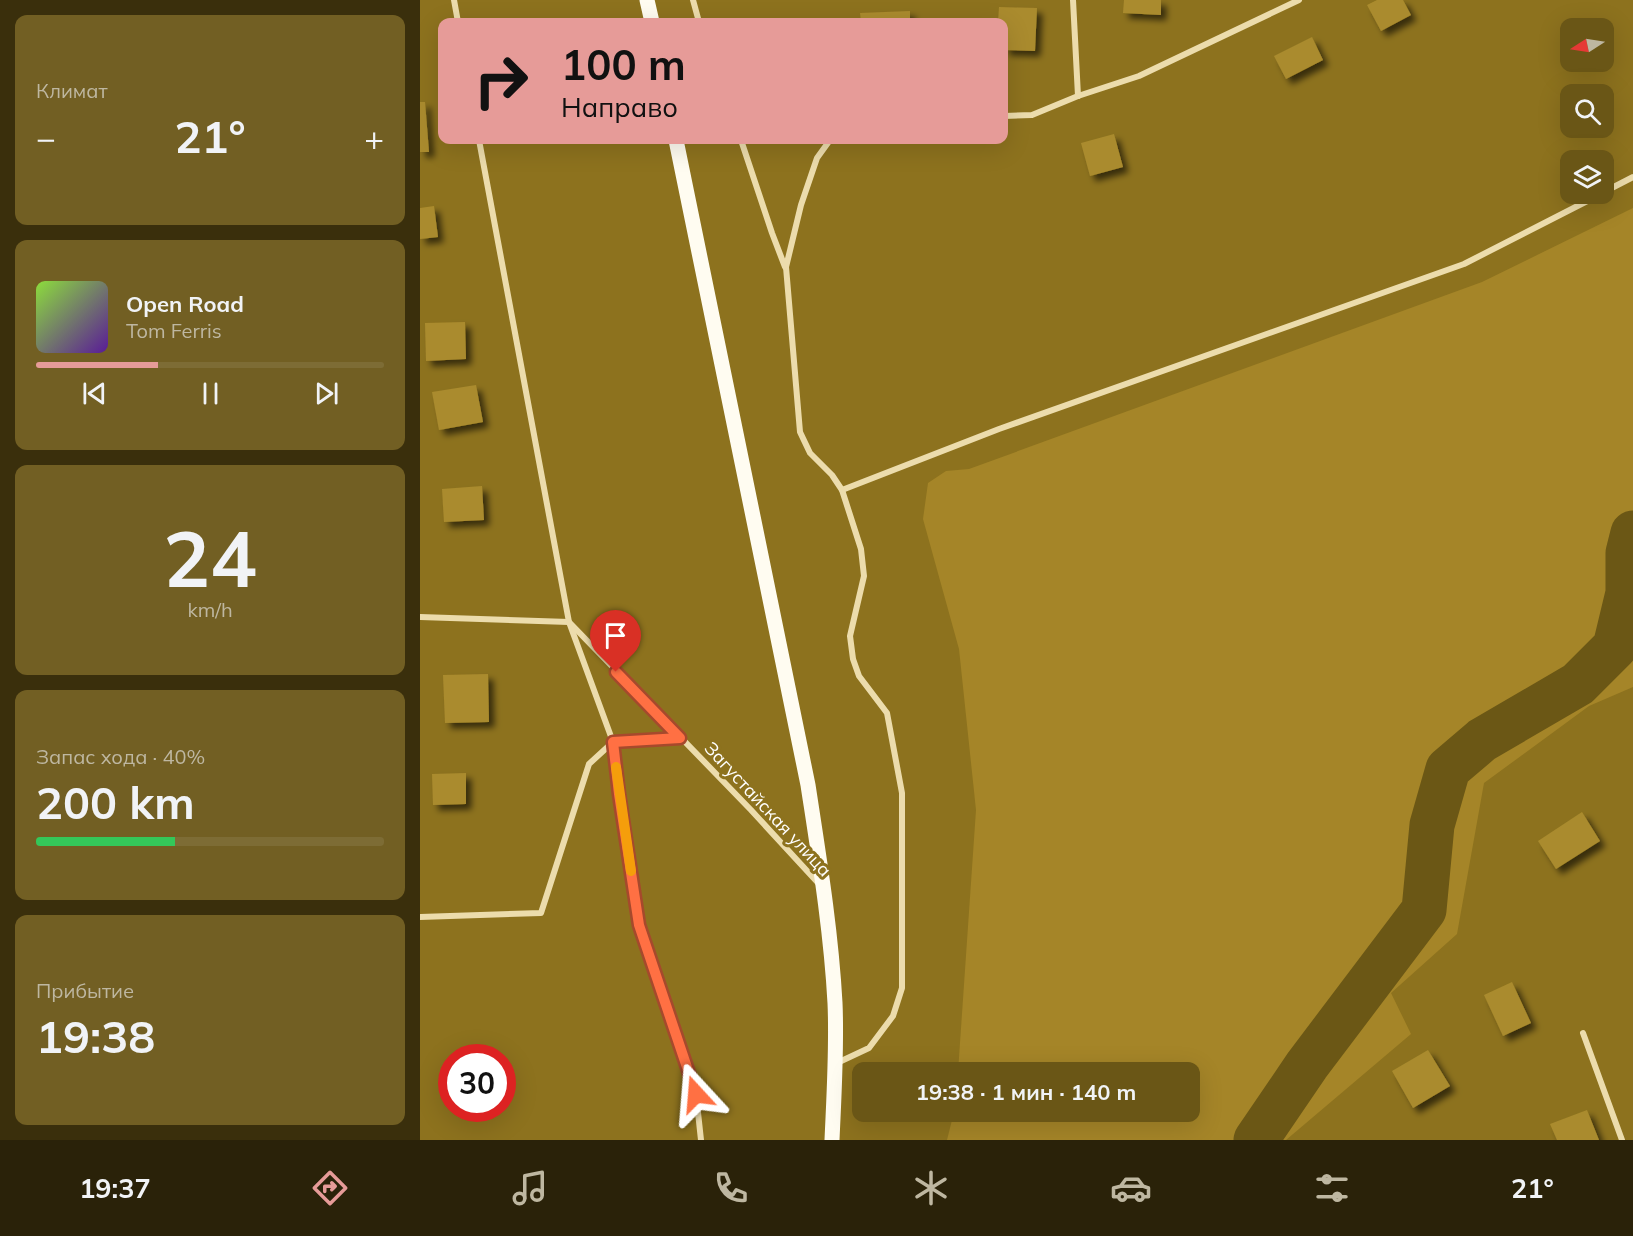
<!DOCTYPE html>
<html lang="ru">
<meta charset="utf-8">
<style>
:root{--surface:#6a5616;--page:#725f23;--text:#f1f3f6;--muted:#beb7a1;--line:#7d6c35;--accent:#e69b98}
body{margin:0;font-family:Mulish,sans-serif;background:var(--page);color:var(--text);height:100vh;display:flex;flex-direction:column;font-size:22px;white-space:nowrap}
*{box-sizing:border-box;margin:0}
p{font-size:20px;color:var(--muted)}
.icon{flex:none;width:33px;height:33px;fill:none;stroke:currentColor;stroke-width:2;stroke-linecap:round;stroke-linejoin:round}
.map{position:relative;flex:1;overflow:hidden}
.sheet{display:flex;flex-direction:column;gap:15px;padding:15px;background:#3a2f0c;width:420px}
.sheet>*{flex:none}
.banner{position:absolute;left:18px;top:18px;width:570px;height:126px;border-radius:12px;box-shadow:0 6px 24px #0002;background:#e69b98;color:#111;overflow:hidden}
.needle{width:39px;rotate:258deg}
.fabs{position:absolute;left:1140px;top:18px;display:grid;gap:12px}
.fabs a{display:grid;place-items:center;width:54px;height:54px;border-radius:12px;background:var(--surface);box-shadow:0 6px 24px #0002;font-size:30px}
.speed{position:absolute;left:18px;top:1044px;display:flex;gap:12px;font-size:30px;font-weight:700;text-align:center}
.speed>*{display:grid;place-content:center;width:78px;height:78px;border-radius:50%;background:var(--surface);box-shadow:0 6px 24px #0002;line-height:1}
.speed .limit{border:9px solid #d22;background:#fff;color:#111}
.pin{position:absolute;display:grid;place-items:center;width:51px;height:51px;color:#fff;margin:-62px -26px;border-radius:50% 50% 50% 0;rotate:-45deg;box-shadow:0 0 6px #0007}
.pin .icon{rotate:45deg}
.me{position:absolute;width:66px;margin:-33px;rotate:341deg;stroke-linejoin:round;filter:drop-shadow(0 0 4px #0008)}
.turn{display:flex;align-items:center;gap:21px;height:126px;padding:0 24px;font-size:27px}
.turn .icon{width:78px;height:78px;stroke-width:2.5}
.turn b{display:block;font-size:42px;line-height:51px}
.big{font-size:45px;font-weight:700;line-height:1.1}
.sheet .widget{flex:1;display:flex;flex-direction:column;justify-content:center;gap:9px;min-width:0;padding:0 21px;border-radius:12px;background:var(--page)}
.sheet .dial{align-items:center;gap:0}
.dial b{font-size:78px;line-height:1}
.song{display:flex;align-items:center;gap:18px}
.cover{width:72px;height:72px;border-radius:9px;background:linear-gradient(135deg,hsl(90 70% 55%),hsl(270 70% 35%))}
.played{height:6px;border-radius:3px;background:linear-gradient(90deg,var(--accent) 35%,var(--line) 35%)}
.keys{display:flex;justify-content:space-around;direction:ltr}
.heat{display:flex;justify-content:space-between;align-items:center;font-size:33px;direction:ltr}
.charge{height:9px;border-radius:4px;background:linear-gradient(90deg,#34c759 40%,var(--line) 0)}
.trip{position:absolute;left:432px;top:1062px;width:348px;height:60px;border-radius:12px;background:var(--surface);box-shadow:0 6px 24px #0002;font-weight:700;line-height:60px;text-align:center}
.tab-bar{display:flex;height:96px;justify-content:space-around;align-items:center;background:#2a2209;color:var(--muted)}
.tab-bar .icon{width:42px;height:42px}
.tab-bar .active{color:var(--accent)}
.tab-bar b{font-size:27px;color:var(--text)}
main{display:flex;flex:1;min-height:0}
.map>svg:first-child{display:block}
.green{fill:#a58528}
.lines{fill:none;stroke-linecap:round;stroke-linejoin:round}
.river{stroke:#6b5715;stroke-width:45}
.building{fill:#aa8b2e;filter:url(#shadow)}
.minor{stroke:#ecdcac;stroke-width:6}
.primary{stroke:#fffcf1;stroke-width:15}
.route-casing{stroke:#a6492c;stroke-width:15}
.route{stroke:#ff7043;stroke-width:10}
.slow{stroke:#f59e0b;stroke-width:10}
.labels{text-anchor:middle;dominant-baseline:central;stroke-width:6;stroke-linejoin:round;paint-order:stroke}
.street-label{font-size:18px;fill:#fff;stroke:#8d721e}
</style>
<main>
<section class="sheet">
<div class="widget"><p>Климат</p>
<div class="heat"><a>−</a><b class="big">21°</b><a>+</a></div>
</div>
<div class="widget">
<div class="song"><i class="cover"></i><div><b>Open Road</b><p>Tom Ferris</p></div></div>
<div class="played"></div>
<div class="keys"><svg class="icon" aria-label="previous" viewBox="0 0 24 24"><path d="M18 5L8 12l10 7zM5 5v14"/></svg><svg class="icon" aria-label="pause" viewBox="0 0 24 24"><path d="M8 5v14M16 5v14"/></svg><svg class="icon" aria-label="next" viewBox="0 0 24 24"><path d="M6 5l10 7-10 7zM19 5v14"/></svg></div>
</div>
<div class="widget dial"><b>24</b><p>km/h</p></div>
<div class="widget"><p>Запас хода · 40%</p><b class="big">200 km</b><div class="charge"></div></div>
<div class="widget"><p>Прибытие</p><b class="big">19:38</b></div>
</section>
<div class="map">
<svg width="1213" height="1140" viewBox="0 0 1213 1140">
<defs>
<filter id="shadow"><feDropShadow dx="5.5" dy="5.5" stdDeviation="3" flood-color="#0009"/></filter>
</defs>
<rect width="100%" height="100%" fill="#8d721e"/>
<polygon class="green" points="1213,208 1213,687 1169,706 1064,783 1037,934 971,993 991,1034 866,1140 527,1140 534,1112 770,1112 770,1072 538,1072 556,810 539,649 503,519 508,483 526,471 549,469 1062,282"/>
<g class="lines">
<polyline class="river" points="836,1140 887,1065 1004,910 1012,825 1028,769 1062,740 1158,684 1195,647 1208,593 1208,553 1213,533"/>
</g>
<g class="building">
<polygon points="704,0 741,0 741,15 703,13"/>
<polygon points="957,0 983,0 991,15 961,31 947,5"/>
<polygon points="579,7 617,8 615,51 584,50 584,22 578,22"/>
<polygon points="490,11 490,22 441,22 440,13"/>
<polygon points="892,37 903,60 866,79 854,56"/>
<polygon points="0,102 5,102 9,152 0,152"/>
<polygon points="694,134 703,167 670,176 661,143"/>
<polygon points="14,206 18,237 0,239 0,208"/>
<polygon points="45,322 46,359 6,361 5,323"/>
<polygon points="56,385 63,422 19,430 12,392"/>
<polygon points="62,486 64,520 24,522 22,489"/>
<polygon points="68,674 69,722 25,723 23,675"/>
<polygon points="46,773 46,804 13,805 12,774"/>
<polygon points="1162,812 1180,841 1136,869 1118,841"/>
<polygon points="1092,982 1111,1023 1083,1036 1064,995"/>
<polygon points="1008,1050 1030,1086 993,1108 972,1071"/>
<polygon points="1167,1110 1179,1140 1137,1140 1130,1124"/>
</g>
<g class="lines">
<g class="minor">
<polyline points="34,0 38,22"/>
<polyline points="273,0 279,22"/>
<polyline points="653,0 658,96"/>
<polyline points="584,116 612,115 658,96 719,76 879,0"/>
<polyline points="59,140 149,622 193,742 199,794 219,925 276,1094 281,1140"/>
<polyline points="321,140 352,233 365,267"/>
<polyline points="410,140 397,158 381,205 366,267 380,432 390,453 412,475 422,490 441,549 444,576 430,636 433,659 439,676 467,713 482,793 482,988 473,1016 449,1048 417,1063"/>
<polyline points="1184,192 1213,177"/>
<polyline points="422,490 579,429 1044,264 1181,194"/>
<polyline points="0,617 149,622 331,810 400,885"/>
<polyline points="0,917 121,913 169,764 193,742 260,738"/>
<polyline points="1163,1033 1202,1140"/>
</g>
<g class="primary">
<polyline points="227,0 232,22"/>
<path d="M256,140L388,785C399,857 411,930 415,1003C417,1048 414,1094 412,1140"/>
</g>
</g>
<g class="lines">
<defs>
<polyline id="route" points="196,672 260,738 193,742 199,794 219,925 276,1094"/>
</defs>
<use href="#route" class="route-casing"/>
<use href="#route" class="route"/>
<polyline class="slow" points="196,767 211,871"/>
</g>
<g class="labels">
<g class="street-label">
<text transform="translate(348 809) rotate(47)">Загустайская улица</text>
</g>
</g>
</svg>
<div class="fabs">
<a><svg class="needle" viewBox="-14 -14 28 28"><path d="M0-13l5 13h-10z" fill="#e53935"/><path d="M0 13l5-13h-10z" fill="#beb7a1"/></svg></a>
<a><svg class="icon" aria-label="search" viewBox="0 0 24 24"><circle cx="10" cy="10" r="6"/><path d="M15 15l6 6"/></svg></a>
<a><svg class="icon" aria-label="layers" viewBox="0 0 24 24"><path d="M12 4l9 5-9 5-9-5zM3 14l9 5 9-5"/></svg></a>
</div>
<div class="speed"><div class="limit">30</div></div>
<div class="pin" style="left:196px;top:672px;background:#d93025"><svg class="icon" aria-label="arrive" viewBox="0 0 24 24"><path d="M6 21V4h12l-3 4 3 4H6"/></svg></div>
<svg class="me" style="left:276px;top:1094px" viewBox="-20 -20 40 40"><path d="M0-17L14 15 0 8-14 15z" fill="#ff7043" stroke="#fff" stroke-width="4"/></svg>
<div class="trip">19:38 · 1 мин · 140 m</div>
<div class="banner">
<div class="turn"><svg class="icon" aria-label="right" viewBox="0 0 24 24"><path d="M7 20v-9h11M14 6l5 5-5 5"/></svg><div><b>100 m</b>Направо</div></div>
</div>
</div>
</main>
<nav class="tab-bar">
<b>19:37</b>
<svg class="icon active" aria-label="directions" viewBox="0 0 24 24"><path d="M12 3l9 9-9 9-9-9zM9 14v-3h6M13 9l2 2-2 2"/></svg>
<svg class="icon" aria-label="music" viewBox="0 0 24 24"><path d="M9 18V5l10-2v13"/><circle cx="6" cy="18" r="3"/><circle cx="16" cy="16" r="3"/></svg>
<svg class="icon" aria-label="phone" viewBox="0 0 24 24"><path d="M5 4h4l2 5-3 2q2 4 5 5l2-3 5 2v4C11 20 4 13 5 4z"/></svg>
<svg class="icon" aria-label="climate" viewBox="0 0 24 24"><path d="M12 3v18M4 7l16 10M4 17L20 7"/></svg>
<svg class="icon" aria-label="car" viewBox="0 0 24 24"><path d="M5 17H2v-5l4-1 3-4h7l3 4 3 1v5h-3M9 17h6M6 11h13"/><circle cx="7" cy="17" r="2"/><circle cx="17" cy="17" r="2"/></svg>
<svg class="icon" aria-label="filters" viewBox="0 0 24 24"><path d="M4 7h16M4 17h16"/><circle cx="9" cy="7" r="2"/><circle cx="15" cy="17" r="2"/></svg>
<b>21°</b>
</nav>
